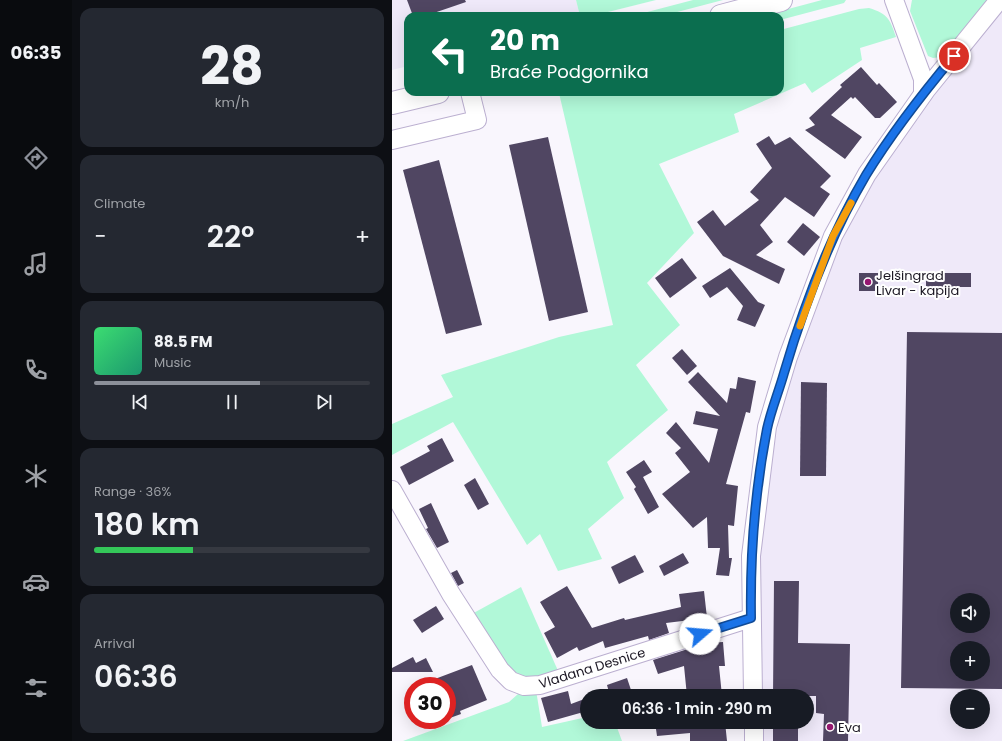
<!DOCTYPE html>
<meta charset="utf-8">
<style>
:root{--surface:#171b24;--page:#242831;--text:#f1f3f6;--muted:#9ea1a6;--line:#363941;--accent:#8c9099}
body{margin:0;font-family:Poppins,sans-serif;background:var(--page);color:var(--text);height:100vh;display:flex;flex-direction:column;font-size:15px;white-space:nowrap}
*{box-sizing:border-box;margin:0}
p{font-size:13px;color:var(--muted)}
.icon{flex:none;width:22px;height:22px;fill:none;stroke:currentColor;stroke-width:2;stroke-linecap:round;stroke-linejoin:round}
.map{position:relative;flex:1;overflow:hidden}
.side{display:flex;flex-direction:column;gap:8px;padding:8px;background:#0d0f14;width:320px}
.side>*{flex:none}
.top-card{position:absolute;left:12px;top:12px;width:380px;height:84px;border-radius:12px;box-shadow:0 4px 16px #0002;background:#0b6e4f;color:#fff;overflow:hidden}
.tools{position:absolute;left:558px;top:593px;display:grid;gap:8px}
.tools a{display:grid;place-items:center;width:40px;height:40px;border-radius:50%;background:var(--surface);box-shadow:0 4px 16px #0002;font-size:20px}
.speed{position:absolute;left:12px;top:677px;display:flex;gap:8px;font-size:20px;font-weight:700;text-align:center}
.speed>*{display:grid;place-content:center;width:52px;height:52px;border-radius:50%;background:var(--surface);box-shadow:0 4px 16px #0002;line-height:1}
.speed .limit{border:6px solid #d22;background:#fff;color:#111}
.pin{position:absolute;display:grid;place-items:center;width:34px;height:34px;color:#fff;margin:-17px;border:2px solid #fff;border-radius:50%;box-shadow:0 1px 4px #0007}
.me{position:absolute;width:44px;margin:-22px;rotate:72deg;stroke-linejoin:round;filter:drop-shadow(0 0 3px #0008)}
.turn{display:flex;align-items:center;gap:14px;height:84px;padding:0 20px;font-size:18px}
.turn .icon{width:52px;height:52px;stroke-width:2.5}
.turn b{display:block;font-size:28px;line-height:34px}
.big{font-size:30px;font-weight:600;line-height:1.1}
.side .tile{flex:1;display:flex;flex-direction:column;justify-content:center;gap:6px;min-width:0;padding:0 14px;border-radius:12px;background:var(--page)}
.side .dial{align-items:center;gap:0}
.dial b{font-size:52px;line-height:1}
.song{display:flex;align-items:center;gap:12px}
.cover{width:48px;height:48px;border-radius:6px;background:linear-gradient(135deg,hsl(140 70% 55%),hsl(160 70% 35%))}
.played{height:4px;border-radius:2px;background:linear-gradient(90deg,var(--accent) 60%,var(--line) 60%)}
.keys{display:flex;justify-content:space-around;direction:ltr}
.heat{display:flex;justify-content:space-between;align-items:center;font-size:22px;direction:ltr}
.charge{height:6px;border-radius:3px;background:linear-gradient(90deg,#34c759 36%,var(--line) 0)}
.trip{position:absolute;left:188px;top:689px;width:234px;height:40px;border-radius:20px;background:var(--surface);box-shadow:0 4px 16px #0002;font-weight:600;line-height:40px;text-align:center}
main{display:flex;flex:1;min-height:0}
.tab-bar{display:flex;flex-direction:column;width:72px;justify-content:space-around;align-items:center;background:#090b0e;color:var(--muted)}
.tab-bar .icon{width:28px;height:28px}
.tab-bar .current{color:var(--accent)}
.tab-bar b{font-size:18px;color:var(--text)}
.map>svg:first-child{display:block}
.built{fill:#efe9f9;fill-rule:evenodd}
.green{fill:#b1f8d8}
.building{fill:#504662;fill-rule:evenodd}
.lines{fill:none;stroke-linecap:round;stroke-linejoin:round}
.street-casing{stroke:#bbafd0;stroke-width:20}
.secondary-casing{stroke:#bbafd0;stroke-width:24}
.street{stroke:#fff;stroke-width:18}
.secondary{stroke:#fff;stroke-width:22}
.route-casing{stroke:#114b97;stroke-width:10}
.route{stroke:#1a73e8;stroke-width:7}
.slow{stroke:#f59e0b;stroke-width:7}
.poi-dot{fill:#961770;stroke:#fff;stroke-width:1.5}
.labels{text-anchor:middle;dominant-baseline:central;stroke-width:4;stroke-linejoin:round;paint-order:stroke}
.poi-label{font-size:13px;fill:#1b1723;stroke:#fff;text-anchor:start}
.street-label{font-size:13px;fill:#1b1723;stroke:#fff}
</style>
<main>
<nav class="tab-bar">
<b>06:35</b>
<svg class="icon current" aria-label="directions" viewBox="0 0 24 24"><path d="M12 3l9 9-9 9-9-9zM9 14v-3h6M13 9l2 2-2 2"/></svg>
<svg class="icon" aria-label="music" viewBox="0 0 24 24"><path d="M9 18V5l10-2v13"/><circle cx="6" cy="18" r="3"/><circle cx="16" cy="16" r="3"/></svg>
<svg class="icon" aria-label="phone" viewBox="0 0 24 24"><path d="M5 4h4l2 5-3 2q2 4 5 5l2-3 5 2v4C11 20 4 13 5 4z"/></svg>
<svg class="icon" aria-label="climate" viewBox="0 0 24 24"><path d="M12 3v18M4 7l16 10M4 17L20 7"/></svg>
<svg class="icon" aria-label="car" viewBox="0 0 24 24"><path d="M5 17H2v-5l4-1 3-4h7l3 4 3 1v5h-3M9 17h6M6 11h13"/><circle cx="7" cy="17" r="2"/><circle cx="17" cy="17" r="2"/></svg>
<svg class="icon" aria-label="filters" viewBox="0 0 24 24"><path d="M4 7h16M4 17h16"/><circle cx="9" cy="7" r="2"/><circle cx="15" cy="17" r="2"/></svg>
</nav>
<section class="side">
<div class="tile dial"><b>28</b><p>km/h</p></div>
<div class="tile"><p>Climate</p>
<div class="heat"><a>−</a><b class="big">22°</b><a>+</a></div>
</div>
<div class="tile">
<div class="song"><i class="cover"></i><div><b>88.5 FM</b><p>Music</p></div></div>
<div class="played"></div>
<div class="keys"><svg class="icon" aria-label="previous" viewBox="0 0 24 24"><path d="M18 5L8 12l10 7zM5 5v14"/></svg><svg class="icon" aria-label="pause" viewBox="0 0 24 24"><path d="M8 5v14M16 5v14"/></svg><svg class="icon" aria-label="next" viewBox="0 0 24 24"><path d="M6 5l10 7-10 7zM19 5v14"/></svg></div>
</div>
<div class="tile"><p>Range · 36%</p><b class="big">180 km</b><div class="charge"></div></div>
<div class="tile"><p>Arrival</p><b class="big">06:36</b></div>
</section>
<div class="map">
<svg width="610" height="741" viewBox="0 0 610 741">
<rect width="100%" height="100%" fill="#f9f6fd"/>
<g class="built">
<polygon points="0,0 184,0 188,16 16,16 16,66 0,70"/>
<path d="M610,10V741H370L369,722H415V696H369L366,567L372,502L387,421L404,361L439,258L464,210L516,127ZM565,600H591V626H565ZM565,648H591V674H565ZM565,696H591V722H565Z"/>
</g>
<g class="green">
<polygon points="184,0 264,0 200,16 188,16"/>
<polygon points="301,0 331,0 270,16 240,16"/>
<polygon points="430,0 454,0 452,3 388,20 388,16 370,16"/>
<polygon points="520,0 598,0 549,57 541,58 536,56 518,11"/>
<path d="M477,8C496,14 498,19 504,37L468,48L470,60L420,93L413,83L342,114L347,132L267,164L302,233L255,283L288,325L244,365L276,410L215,462L232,498L196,529L210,559L166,571L148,534L135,545L61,422L0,455V424L61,397L49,375L167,337L221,325L167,93L388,92V30L467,9Z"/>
<polygon points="129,587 167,673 143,679 122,675 78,615"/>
<polygon points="144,690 150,727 195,717 195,722 223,722 230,741 11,741 117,702 126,694"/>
</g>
<g class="building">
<polygon points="15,0 73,0 74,2 33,16 21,16"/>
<polygon points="469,67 485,85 487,83 505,102 488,118 483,118 463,97 461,99 459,97 439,115 470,137 453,159 413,130 423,125 417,118 450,87 448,85"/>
<polygon points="377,136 383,145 398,137 439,176 428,187 438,194 422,217 393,197 368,225 381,242 364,255 393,269 387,284 331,256 305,222 321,210 333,226 367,200 358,192 380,168 364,144"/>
<polygon points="156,137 196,312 157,321 117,145"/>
<polygon points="47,160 90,325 54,334 11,170"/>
<polygon points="411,223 428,237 412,256 395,242"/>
<polygon points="290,258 305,278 278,298 263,278"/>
<polygon points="338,268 366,302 373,305 363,327 345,320 351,306 335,287 318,298 310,286"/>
<rect x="467" y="273" width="19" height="18"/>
<rect x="534" y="273" width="45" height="14"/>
<path d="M515,332L610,333V689L509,688ZM565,600H591V626H565ZM565,648H591V674H565Z"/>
<polygon points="290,349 305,366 295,375 280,358"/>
<polygon points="306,372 335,403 338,388 344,389 346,377 364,381 358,413 354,412 334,484 346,486 342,526 336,525 337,558 340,558 337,576 324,575 328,548 316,548 315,517 301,528 270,494 298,472 283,453 289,448 274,433 284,422 317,463 326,429 301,424 304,411 328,416 296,382"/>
<polygon points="409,382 435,383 434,476 408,476"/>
<polygon points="50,438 62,461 17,485 8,467 38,451 35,446"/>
<polygon points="252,460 260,472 251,477 267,507 256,514 242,489 244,487 234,472"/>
<polygon points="83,478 97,504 86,510 72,485"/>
<polygon points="39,503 57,542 45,548 34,529 36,528 27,509"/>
<polygon points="291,553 297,563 272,576 267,566"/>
<polygon points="243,555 252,572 227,584 219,567"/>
<polygon points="65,570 72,583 66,586 59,573"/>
<polygon points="382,581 407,581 406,643 458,644 456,741 431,741 432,714 424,713 424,696 381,696"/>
<polygon points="175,586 200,628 232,618 233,620 289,607 287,594 312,591 315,618 274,623 277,633 257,640 256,636 213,648 211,641 187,651 185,647 165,658 152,633 163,627 148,602"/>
<polygon points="44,606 52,619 30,633 21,620"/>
<polygon points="331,642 333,666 327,666 330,696 295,696 292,666 266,674 261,660 315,643"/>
<polygon points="21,657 24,663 34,658 41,672 0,672 0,668"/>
<polygon points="80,665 95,700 68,711 69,714 55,719 55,686 27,685"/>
<polygon points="235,678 241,696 218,696 215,685"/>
<polygon points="176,691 179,704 195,698 195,711 156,722 149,698"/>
<polygon points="263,722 333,722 335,741 298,741 298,733 265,736"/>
<rect x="381" y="722" width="25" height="19"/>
</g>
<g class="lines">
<defs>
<g id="street">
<polyline points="502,0 531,79 531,94"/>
<polyline points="0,140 85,120 78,92"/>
<polyline points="0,490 59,594 108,670 119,681 132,686 148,685 359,618"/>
<polyline points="361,696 359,556 375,427 396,357 441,236 475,174 534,90 607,0"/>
<polyline points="362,722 362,741"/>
</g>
<g id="secondary">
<polyline points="329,16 389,0"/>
<polyline points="0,103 46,92"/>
</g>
</defs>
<use href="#street" class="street-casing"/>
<use href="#secondary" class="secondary-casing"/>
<use href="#street" class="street"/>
<use href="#secondary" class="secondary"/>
</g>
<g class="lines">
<defs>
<path id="route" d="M308,634L359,618C358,555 363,491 375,429C379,410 387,391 392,373C412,305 438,236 474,175C499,134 531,93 562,56"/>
</defs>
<use href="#route" class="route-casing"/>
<use href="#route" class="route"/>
<polyline class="slow" points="408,326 441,236 459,203"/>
</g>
<g class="poi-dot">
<circle cx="476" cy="282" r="4"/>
<circle cx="438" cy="727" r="4"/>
</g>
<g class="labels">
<g class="poi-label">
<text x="484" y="275">Jelšingrad<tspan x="484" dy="15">Livar - kapija</tspan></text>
<text x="446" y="727">Eva</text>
</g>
<g class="street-label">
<text transform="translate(200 668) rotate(-17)">Vladana Desnice</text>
</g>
</g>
</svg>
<div class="tools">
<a><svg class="icon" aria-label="sound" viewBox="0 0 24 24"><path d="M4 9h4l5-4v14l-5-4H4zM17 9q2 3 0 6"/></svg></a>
<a>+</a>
<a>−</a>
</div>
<div class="speed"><div class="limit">30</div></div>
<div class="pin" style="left:562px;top:56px;background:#d93025"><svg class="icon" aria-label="arrive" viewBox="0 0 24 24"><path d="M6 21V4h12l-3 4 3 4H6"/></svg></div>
<svg class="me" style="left:308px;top:634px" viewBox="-20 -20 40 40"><circle r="19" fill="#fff"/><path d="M0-13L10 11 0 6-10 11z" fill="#1a73e8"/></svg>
<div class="trip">06:36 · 1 min · 290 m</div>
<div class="top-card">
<div class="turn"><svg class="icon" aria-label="left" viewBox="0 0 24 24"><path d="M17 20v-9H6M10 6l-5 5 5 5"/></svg><div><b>20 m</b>Braće Podgornika</div></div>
</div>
</div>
</main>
